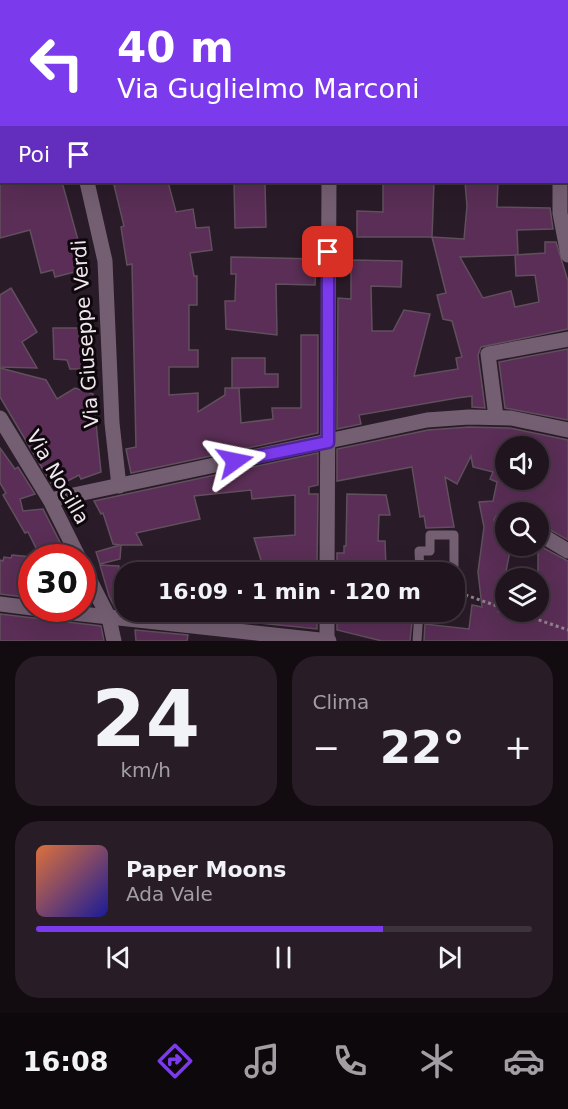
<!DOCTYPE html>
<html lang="it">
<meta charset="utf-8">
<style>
:root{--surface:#20141e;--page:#281d27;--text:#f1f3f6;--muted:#a29ea4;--line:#3d333c;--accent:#7c3aed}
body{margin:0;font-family:"DejaVu Sans",sans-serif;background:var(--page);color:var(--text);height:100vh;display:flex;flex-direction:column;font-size:22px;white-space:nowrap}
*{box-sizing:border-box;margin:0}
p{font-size:20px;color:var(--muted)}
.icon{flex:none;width:33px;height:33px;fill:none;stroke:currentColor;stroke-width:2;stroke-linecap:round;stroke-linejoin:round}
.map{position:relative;height:641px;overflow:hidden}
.drawer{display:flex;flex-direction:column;gap:15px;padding:15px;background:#120b10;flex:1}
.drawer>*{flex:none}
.banner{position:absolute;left:0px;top:0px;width:568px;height:183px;box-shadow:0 6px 24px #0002,0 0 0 2px var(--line);background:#7c3aed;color:#fff;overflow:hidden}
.buttons{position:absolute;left:495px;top:436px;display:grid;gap:12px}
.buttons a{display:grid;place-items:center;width:54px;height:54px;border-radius:50%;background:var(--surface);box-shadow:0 6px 24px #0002,0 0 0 2px var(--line);font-size:30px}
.speed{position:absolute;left:18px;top:544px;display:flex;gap:12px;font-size:30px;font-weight:700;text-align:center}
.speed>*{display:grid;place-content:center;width:78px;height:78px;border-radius:50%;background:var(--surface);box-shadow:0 6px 24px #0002,0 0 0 2px var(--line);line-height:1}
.speed .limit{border:9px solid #d22;background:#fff;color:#111}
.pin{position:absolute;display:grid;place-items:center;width:51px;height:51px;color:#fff;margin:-26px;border-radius:12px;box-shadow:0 3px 9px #0006}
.me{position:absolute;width:66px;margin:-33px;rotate:78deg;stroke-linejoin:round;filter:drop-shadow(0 0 4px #0008)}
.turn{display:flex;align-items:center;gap:21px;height:126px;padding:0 18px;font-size:27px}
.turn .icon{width:78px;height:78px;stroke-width:2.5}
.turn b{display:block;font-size:42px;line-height:51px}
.then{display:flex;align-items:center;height:57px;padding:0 18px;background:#0003;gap:12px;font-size:22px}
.big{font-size:45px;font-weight:600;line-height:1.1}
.drawer .tile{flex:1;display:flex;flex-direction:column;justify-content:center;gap:9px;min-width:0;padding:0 21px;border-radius:24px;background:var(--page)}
.drawer .dial{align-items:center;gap:0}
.dial b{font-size:78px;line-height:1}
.song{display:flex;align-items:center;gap:18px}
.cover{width:72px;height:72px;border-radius:9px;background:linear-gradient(135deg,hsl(20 70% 55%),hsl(240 70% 35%))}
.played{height:6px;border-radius:3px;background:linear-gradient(90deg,var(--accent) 70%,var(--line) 70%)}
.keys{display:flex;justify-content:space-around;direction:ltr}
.heat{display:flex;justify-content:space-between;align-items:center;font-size:33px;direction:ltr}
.drawer .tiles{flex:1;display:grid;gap:15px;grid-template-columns:1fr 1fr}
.tile:last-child{grid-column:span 2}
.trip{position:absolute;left:114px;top:562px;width:351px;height:60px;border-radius:24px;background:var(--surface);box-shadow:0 6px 24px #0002,0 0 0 2px var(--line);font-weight:600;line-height:60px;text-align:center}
.dock{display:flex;height:96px;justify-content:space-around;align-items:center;background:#0d080c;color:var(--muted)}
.dock .icon{width:42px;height:42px}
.dock .on{color:var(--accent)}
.dock b{font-size:27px;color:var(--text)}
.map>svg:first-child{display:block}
.building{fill:#5a2e56;stroke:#614f5e;stroke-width:1.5;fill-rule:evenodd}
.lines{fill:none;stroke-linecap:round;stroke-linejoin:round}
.path{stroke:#8f838d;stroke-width:3;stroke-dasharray:3 3;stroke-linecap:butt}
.service{stroke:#745f72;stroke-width:9}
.minor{stroke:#745f72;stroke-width:15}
.tertiary{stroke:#745f72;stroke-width:15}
.route-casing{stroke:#51269a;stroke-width:15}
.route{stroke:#7c3aed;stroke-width:10}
.labels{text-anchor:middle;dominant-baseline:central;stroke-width:6;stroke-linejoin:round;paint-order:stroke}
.street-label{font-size:20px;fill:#f0e6ee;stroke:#0e080d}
</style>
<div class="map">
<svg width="568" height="641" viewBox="0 0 568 641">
<rect width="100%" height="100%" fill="#2a1b28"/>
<g class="building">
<polygon points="0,182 62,182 86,269 55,277 53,270 41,273 30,230 0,238"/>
<polygon points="128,182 168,182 176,212 193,209 196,228 209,227 212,250 190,253 194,276 197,276 197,305 189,305 189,350 198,350 198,367 169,367 169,395 198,393 198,412 225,395 225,388 239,388 241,423 273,419 272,408 301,408 301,335 318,335 318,433 131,473 126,449 136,447 132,264 127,265 121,227 124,226 114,185"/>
<polygon points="234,182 265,182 266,227 235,228"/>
<polygon points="383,182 434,182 432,237 357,237 357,211 383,212"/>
<polygon points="465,182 498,182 497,207 550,208 553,229 517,230 518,255 460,257 483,298 511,291 515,307 539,302 535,275 516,276 515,255 545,253 545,242 556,242 568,281 568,329 481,347 478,355 485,408 472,407 472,396 457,398 359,415 361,424 337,429 338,298 351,299 351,260 402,261 401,287 371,286 372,331 393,331 404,310 430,314 414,376 458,369 456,358 462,357 452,321 443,319 437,295 446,293 432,237 464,239 467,206"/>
<polygon points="231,257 316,259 315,285 276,284 277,335 226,329 225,301 235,301 236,274 231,274"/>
<polygon points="11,288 37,332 22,342 37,368 0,367 0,295"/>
<polygon points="53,328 89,328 90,369 70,369 67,360 54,359"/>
<polygon points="568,349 568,420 505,408 499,362"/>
<polygon points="232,358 265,358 265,374 278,374 278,387 232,388"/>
<polygon points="0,368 46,380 57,399 75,388 93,394 101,472 81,479 79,475 54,488 0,397"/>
<path d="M469,427L510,428L568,440V540L538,523L542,513L503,511L496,516L494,520L499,529L506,531V546H511L498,612H538V545L568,561V641H424L425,624L469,629L472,605L482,607L478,572L484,527L479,502L493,501L497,482L490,479L493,472L473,467L471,456L457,484L445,477L454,527L426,528L424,516L420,517L412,467L337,481V449L428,430ZM506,447H538V480H506Z"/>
<polygon points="0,448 15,469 18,467 35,494 20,499 23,511 43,509 68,558 41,558 28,532 25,533 3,495 6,493 0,483"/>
<polygon points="318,453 318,485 309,487 309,494 318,494 317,567 305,567 305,573 265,573 254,538 295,535 295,495 252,499 251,490 194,496 200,519 136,533 142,545 121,545 120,559 100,564 96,552 120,545 113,544 103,513 101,514 94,501"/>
<polygon points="347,494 386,495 390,515 379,515 378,541 385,541 386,567 373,567 373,573 343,573 344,566 337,566 337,553 344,553 344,546 346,546"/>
<polygon points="12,555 32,557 32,598 0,594 0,560 3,561 4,557 11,558"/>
<polygon points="100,565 119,566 114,606 109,596"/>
<polygon points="231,612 317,612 317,629 230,620"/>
<polygon points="337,612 397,612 395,619 412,622 410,641 382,641 337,630"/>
<polygon points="0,614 101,626 104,641 0,641"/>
<polygon points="135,630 188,635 187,641 136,641"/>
</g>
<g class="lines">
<g class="path">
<polyline points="454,591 506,609"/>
<polyline points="516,612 568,630"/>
</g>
<g class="service">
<polyline points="420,573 419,551 430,551 430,535 454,535 454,573"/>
<polyline points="417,641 419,612"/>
</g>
<g class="minor">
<polyline points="0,106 2,105"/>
<polyline points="87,182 105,261 112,423 119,486"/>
<polyline points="496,417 488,354 568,339"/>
<polyline points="50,500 427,420 469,417 511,418 568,430"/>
<polyline points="504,521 506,521"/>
<polyline points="538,533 568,551"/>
<polyline points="327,573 329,182"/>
<polyline points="327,612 327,641"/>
</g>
<g class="tertiary">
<polyline points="567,112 568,109"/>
<polyline points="560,182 560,213 568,255"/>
<polyline points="0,418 50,500 79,558"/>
<polyline points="82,565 109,618 114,641"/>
<polyline points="0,604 32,608"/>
<polyline points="36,609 329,641"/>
</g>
</g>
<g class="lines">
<defs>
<polyline id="route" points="235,461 328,442 328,252"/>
</defs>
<use href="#route" class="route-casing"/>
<use href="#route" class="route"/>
</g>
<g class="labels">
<g class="street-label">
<text transform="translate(85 334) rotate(-94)">Via Giuseppe Verdi</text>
<text transform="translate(58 477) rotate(60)">Via Nocilla</text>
</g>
</g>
</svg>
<div class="buttons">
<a><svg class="icon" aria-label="sound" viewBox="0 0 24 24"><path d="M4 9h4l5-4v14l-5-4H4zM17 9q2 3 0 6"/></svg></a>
<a><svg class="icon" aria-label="search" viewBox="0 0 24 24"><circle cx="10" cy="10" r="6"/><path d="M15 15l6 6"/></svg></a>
<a><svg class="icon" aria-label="layers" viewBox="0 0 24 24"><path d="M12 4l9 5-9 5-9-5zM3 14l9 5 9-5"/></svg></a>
</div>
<div class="speed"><div class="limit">30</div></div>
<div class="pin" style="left:328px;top:252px;background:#d93025"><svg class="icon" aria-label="arrive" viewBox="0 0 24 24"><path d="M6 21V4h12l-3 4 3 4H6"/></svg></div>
<svg class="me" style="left:235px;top:461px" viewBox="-20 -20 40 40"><path d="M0-17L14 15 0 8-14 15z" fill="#7c3aed" stroke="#fff" stroke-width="4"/></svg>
<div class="trip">16:09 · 1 min · 120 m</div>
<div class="banner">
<div class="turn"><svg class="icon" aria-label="left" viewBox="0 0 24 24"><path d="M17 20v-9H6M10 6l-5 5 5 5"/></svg><div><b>40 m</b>Via Guglielmo Marconi</div></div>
<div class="then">Poi<svg class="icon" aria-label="arrive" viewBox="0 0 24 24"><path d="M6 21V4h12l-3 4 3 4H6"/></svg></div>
</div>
</div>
<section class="drawer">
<div class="tiles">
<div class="tile dial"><b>24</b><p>km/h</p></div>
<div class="tile"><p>Clima</p>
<div class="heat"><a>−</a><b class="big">22°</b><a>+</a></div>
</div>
<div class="tile">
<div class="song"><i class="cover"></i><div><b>Paper Moons</b><p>Ada Vale</p></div></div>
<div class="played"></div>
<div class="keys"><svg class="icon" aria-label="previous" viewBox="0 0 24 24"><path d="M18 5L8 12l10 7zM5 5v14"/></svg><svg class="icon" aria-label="pause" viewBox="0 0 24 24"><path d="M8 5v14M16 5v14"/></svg><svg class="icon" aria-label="next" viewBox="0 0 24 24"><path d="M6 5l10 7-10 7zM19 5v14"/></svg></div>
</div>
</div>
</section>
<nav class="dock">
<b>16:08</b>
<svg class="icon on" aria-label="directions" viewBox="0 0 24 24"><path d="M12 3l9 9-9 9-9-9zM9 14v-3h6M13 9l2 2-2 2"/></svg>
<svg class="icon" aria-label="music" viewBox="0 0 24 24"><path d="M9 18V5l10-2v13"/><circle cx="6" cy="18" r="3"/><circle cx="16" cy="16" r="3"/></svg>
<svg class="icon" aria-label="phone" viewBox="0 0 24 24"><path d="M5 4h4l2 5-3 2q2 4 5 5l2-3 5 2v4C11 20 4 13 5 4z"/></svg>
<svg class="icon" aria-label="climate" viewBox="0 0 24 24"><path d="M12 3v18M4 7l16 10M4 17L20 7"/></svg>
<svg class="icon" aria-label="car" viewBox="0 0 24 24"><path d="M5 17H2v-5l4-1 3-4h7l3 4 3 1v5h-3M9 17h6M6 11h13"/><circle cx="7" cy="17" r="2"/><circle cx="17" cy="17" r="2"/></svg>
</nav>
